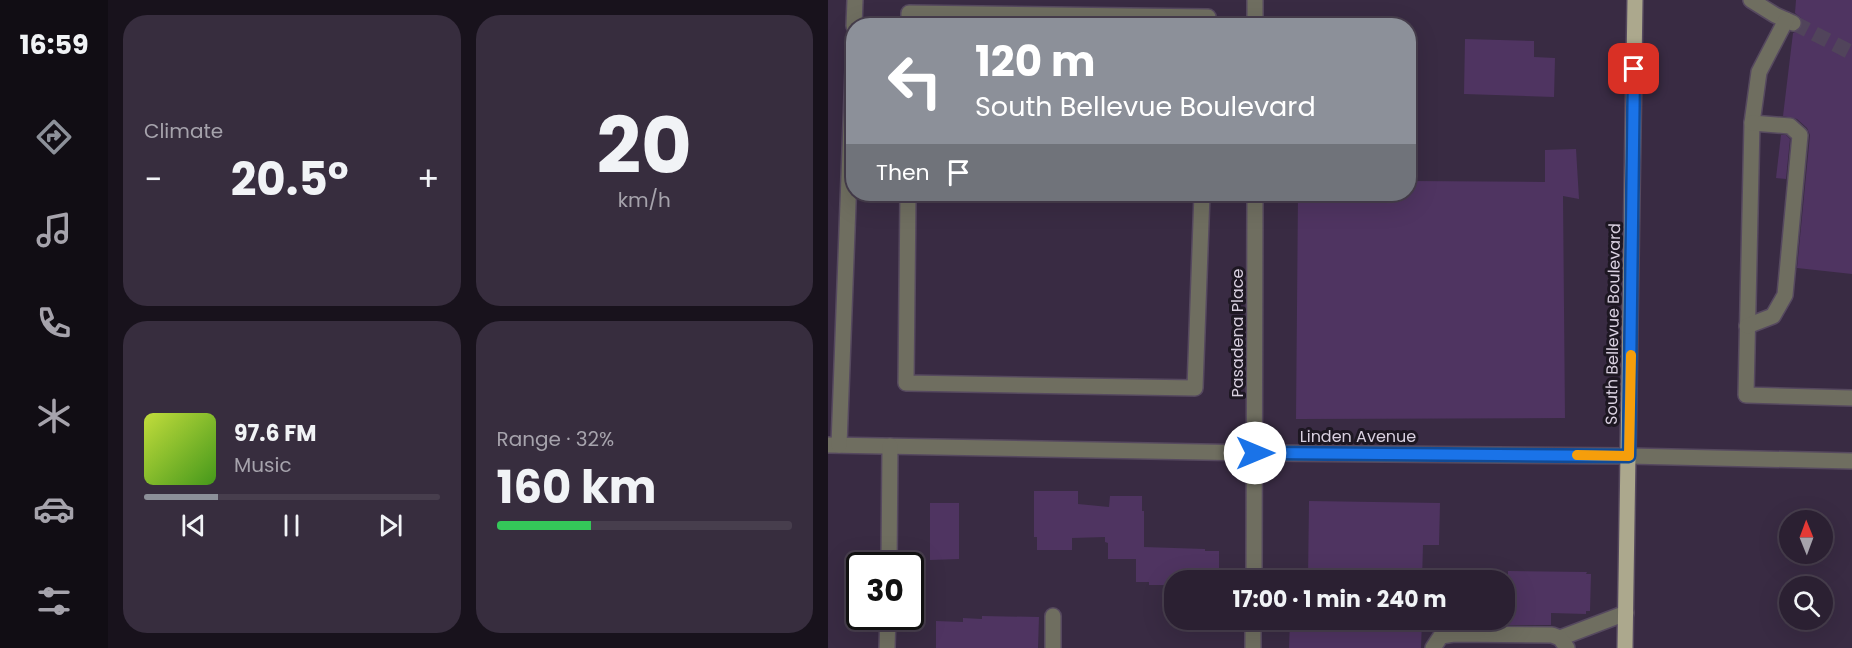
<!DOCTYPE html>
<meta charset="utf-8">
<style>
:root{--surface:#2b2032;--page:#372d3e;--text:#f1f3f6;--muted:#a6a3ac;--line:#473e4d;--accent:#8c9099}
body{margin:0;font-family:Poppins,sans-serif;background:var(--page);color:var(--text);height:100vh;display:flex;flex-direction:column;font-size:22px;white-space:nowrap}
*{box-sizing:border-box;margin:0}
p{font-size:20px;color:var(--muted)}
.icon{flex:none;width:33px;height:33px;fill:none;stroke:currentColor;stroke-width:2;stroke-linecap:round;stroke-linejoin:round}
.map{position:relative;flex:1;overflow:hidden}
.drawer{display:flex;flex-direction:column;gap:15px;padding:15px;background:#18121c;width:720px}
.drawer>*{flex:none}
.top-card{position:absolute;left:18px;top:18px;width:570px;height:183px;border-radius:24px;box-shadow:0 6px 24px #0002,0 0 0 2px var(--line);background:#8c9099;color:#fff;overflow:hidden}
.needle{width:39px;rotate:359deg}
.buttons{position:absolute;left:951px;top:510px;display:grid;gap:12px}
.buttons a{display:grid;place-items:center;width:54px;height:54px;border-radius:50%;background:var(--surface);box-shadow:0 6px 24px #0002,0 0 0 2px var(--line);font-size:30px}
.speed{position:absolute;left:18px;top:552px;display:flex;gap:12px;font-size:30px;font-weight:700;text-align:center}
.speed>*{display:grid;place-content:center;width:78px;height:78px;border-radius:50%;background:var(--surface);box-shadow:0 6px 24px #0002,0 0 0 2px var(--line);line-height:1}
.speed .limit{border:3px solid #111;border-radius:9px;background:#fff;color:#111}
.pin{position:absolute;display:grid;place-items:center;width:51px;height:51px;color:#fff;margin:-26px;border-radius:12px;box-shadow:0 3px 9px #0006}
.me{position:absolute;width:66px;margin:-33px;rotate:90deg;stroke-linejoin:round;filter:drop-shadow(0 0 4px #0008)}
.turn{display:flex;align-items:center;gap:21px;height:126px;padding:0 30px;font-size:27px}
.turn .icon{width:78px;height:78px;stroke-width:2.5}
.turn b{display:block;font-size:42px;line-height:51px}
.then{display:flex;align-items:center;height:57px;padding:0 30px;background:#0003;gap:12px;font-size:22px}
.big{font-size:45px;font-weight:700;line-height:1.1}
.drawer .card{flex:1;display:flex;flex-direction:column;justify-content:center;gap:9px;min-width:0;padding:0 21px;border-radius:24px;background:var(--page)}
.drawer .dial{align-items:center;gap:0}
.dial b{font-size:78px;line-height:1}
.song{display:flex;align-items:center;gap:18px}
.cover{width:72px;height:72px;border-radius:9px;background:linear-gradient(135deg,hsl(70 70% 55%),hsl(100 70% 35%))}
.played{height:6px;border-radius:3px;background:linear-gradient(90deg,var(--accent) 25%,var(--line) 25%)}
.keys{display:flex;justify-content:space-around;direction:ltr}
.heat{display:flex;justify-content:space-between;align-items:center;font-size:33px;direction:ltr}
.charge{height:9px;border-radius:4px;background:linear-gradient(90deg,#34c759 32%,var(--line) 0)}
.drawer .tiles{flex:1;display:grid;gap:15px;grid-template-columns:repeat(2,1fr)}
.trip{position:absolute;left:336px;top:570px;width:351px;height:60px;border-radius:24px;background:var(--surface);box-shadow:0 6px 24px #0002,0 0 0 2px var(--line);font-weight:700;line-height:60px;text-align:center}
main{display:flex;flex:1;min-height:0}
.tabs{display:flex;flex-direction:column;width:108px;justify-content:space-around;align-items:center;background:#110d14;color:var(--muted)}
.tabs .icon{width:42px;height:42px}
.tabs .active{color:var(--accent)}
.tabs b{font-size:27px;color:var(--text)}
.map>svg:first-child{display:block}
.building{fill:#4f3461}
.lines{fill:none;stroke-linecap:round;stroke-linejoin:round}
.minor-tunnel{stroke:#51445b;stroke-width:15;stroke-dasharray:15 8;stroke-linecap:butt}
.minor-casing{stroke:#56495f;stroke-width:18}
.major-casing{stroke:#56495f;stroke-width:18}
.minor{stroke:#6f6e60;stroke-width:15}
.major{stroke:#aca88d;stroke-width:15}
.route-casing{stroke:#114b97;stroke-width:15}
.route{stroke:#1a73e8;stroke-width:10}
.slow{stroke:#f59e0b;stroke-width:10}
.labels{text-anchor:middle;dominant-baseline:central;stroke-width:6;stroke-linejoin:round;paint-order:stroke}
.street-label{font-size:16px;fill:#d9d0e0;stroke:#1d1722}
</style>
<main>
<nav class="tabs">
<b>16:59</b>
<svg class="icon active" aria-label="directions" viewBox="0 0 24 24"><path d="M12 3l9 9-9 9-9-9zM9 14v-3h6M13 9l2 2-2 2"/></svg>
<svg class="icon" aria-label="music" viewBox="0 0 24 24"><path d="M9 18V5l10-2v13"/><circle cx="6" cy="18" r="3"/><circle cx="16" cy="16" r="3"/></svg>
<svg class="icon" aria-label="phone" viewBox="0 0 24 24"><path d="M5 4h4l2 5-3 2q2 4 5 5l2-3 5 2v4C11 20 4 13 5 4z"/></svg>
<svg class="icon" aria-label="climate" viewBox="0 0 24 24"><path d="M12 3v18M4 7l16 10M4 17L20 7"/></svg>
<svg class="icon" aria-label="car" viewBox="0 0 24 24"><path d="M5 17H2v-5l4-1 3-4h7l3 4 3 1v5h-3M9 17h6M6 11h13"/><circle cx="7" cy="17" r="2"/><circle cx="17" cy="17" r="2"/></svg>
<svg class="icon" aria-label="filters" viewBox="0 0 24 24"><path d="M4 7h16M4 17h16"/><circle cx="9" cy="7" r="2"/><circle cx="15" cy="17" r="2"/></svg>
</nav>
<section class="drawer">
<div class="tiles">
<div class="card"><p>Climate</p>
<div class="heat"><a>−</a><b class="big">20.5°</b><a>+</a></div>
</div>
<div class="card dial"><b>20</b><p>km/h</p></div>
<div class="card">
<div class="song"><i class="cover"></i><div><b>97.6 FM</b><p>Music</p></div></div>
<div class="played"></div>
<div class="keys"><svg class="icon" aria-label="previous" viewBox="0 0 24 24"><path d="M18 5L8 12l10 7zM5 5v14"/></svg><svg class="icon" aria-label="pause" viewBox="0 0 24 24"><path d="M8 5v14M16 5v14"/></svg><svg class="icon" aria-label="next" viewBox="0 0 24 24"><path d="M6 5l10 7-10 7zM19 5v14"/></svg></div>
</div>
<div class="card"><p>Range · 32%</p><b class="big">160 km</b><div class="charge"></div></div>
</div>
</section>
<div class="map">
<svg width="1024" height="648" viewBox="0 0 1024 648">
<rect width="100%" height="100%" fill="#392b43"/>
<g class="building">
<polygon points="968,0 1024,0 1024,274 969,268 982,135 979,128 969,119 955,116 965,33 971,30 975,23 972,17 967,13"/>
<polygon points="637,39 706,41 706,57 727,58 726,97 636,94"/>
<polygon points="953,135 958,135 962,139 958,179 948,178"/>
<polygon points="748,149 751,199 735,196 737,418 468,419 470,194 580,194 580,181 717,182 717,150"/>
<polygon points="206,491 250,491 250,504 281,507 282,496 314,496 314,511 316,511 316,547 377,549 377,551 391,551 391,580 346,580 346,583 339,583 339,585 321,585 321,582 308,582 308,559 280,559 280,543 277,542 277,537 244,538 244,550 209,550 209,537 206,537"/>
<polygon points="481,501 612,503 611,545 595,545 594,580 480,580"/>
<polygon points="102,503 131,503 131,559 102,560"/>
<polygon points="680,571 759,572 758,574 763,574 762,611 758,611 758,614 723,613 723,625 676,625 676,590 680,590"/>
<polygon points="154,616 211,617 210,648 108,648 108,621 135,622 135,618 154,619"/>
<polygon points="462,620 594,620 593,648 461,648"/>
</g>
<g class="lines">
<polyline class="minor-tunnel" points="966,23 1024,53"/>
<defs>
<g id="minor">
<polyline points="923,0 947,15 965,23"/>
<polyline points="958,20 931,72 924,123 918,395 1024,398"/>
<polyline points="26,26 27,0"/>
<polyline points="81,26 81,13 380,17 379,26"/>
<polyline points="427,26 427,0"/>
<polyline points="80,194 78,383 367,388 374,194"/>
<polyline points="919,326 945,316 957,295 972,135 962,126 924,123"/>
<polyline points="0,445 427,453 801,456 1024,461"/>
<polyline points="11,445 26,43"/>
<polyline points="61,566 62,446"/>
<polyline points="426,580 427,194"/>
<polyline points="732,638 798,613"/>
<polyline points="59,648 60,616"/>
<polyline points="225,648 225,616"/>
<polyline points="425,648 425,620"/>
<polyline points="605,648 613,636 626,634 724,635 732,638 739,648"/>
</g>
<polyline id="major" points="797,648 807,0"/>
</defs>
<use href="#minor" class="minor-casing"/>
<use href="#major" class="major-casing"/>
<use href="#minor" class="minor"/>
<use href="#major" class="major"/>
</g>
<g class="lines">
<defs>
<polyline id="route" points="427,453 801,456 806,69"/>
</defs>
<use href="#route" class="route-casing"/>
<use href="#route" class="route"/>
<polyline class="slow" points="749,455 801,456 803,355"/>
</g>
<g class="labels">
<g class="street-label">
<text transform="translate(785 324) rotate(-89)">South Bellevue Boulevard</text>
<text transform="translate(409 333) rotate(-90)">Pasadena Place</text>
<text x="530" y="436">Linden Avenue</text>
</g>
</g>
</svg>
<div class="buttons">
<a><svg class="needle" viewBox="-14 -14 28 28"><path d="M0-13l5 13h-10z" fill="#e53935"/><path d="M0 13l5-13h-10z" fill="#a6a3ac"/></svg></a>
<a><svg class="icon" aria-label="search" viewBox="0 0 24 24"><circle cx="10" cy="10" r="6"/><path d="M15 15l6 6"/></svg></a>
</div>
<div class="speed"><div class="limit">30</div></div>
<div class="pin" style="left:806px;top:69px;background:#d93025"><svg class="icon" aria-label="arrive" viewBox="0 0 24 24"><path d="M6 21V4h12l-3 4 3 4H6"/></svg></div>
<svg class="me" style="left:427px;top:453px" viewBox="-20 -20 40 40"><circle r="19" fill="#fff"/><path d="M0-13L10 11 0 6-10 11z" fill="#1a73e8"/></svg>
<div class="trip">17:00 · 1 min · 240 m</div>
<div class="top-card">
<div class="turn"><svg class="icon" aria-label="left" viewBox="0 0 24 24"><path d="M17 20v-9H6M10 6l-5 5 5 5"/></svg><div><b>120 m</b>South Bellevue Boulevard</div></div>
<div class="then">Then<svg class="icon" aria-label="arrive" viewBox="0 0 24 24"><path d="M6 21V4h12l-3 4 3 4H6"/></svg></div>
</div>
</div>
</main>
